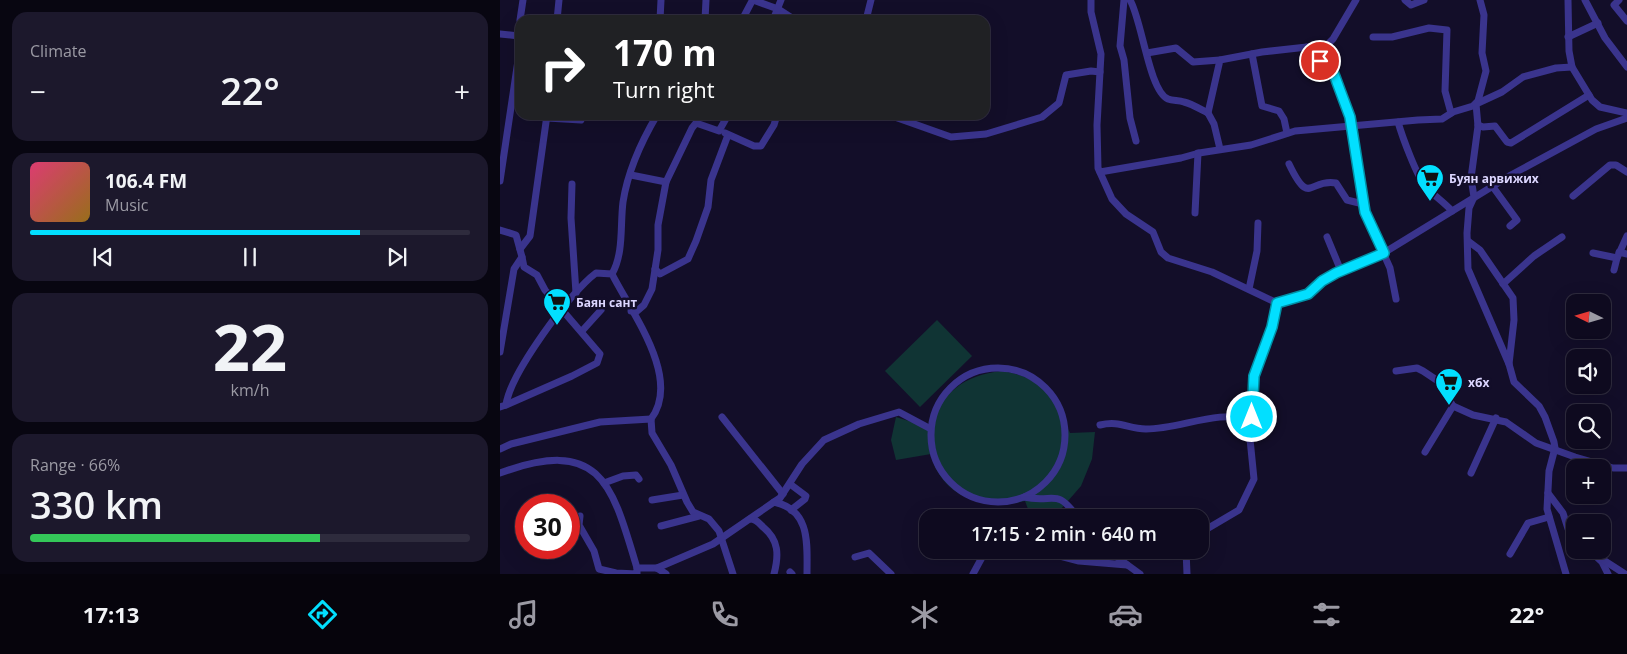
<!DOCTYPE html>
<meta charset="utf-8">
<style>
:root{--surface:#0e0a1f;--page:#1c182c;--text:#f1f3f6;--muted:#9b9aa4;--line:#2e2b3d;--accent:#02dfff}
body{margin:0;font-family:"Open Sans",sans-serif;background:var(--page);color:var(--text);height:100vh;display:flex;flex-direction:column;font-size:19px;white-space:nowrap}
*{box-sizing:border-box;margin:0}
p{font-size:16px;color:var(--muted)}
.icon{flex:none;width:28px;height:28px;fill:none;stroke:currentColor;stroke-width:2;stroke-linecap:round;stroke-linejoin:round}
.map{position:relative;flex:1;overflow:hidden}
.panel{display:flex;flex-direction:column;gap:12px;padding:12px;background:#080611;width:500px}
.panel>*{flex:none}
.top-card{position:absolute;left:15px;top:15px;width:475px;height:105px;border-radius:15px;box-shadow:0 5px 20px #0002,0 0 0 1px var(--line);background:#202124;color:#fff;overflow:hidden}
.needle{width:32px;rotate:275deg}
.controls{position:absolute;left:1066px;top:294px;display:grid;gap:10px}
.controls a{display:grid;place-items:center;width:45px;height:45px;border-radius:10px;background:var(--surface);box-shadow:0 5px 20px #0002,0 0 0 1px var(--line);font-size:25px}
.speed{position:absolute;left:15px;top:494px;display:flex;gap:10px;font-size:25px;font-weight:700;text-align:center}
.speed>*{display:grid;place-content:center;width:65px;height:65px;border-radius:50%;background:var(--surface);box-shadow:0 5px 20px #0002,0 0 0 1px var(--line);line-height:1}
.speed .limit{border:8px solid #d22;background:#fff;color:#111}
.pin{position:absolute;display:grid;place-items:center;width:42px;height:42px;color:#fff;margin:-21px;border:2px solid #fff;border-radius:50%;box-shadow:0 1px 5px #0007}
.me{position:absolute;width:55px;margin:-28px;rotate:0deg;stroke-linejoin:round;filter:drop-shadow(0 0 4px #0008)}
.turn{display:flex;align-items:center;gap:18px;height:105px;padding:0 15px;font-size:22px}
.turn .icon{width:65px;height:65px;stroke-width:2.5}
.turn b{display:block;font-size:35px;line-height:42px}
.big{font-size:38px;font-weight:600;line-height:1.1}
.panel .card{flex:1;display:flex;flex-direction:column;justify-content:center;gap:8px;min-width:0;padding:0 18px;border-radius:15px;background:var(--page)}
.panel .dial{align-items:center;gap:0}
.dial b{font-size:65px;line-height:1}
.song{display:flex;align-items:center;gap:15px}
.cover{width:60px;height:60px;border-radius:8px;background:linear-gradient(135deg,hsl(340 70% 55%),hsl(40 70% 35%))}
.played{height:5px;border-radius:2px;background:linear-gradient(90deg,var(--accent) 75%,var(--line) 75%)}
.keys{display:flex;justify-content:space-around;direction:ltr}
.heat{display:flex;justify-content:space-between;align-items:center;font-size:28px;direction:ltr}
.charge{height:8px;border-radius:4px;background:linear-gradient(90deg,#34c759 66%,var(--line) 0)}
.trip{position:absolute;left:419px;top:509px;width:290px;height:50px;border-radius:15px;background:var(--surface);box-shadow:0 5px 20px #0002,0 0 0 1px var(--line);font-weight:600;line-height:50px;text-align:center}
.menu{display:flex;height:80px;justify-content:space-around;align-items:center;background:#06040c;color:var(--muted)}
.menu .icon{width:35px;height:35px}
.menu .active{color:var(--accent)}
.menu b{font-size:22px;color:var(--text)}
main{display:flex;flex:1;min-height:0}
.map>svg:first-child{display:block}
.green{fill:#103434}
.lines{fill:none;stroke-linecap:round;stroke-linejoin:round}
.minor{stroke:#3a348d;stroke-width:7}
.route-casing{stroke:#0191a6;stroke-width:12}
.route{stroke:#02dfff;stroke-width:9}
.labels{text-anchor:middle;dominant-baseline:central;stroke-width:5;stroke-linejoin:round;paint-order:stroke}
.poi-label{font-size:12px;font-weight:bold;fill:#dcd6ff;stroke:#130e29;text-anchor:start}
</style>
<main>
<section class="panel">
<div class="card"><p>Climate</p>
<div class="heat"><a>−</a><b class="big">22°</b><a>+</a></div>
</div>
<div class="card">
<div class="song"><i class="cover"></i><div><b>106.4 FM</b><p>Music</p></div></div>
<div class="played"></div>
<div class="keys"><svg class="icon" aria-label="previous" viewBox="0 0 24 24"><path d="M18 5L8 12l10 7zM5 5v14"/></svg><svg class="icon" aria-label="pause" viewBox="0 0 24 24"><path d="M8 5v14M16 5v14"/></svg><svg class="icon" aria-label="next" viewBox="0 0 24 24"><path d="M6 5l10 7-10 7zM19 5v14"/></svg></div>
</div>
<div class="card dial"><b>22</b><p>km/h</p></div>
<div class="card"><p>Range · 66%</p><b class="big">330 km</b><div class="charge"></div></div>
</section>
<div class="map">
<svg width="1127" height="574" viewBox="0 0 1127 574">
<rect width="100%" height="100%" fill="#130e29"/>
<g class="green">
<polygon points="437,320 472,356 420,407 385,371"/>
<path d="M501,371C543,377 555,397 570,433L595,432L592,459L581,486L561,509L547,518L531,517L525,501C495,509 454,502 438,472C434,467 433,459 431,454L396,460L391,440L396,417L431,428C440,393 465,375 501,371Z"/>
</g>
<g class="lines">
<g class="minor">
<polyline points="253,0 278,9 295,20"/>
<polyline points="591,0 591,12 601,54 597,125 598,168 612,199 626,214 653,232 661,252 668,258 712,272 777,303 808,294 836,273 882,254 1011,175 1096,129 1127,118"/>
<polyline points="624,0 620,46 624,60 630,118 636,141"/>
<path d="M630,0C642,20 649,91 668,99C673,101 679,100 684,102C692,104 700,109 708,113"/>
<polyline points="905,0 911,5 924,0"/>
<polyline points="1068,0 1069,51 1072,67 1092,100 1100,107 1127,113"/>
<polyline points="1085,0 1105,38 1127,67"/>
<polyline points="1119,0 1114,5 1127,21"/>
<polyline points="20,20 23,0"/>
<polyline points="57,20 59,0"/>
<polyline points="160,20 161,0"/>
<polyline points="205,20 206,0"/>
<polyline points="242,20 252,1"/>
<polyline points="273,20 281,0"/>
<polyline points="366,20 371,0"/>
<polyline points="0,34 19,36"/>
<polyline points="873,37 892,37 929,28 947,30 945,91 951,113"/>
<polyline points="1068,37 1098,23"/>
<polyline points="807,47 825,47 833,39 856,0"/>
<polyline points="647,53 676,48 693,62 720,60"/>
<polyline points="752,54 762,106 779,111 784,119 787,133"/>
<polyline points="389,115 451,137 486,134 542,117 559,103 566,75 591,71 600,72"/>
<polyline points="47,118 81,120 82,115"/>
<path d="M898,122C902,136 917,177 926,187C932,194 945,203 952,211"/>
<polyline points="978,125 983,127 995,126 1007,142 1011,143 1089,95"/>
<polyline points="225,133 254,146 261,146 274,125 277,115"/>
<polyline points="720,149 714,124 708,113 720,60 762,52 807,47 820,61 831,66 850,117 865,212 890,268 896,299"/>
<path d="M789,164C810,208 809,178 836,183L847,200L863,204"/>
<polyline points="600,172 681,158 699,153 751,145 795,131 918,120 942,119 953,112 973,106 978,101 986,71 982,53 984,15 980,0"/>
<polyline points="131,175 166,182"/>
<polyline points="0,181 20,47"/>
<polyline points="72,184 71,218 76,293"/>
<polyline points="993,187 1017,220 1010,226"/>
<polyline points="1073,196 1110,165 1116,165 1127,172"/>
<polyline points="695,213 698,153"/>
<polyline points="0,230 16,235 22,257 14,269 0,352"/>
<polyline points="827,237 841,271"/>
<polyline points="968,241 980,250 1013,298 1014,320 1009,364 1014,382 1039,406 1045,417 1054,442 1055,448 1049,471 1047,509 1066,574"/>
<polyline points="20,249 30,236 47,115"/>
<polyline points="1119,252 1127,254"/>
<polyline points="1093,253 1117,258 1127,236"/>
<polyline points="155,269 160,274 188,259 196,241 208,207 211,180 228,135"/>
<polyline points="1114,270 1117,258"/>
<path d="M112,274C124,253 120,225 123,202C128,170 141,142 157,115"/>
<polyline points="1003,284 1034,256 1062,237"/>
<polyline points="749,289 757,251 758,223"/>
<polyline points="131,311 137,311 144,305 152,289 158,250 158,225 166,182 192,128 196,123 219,131 228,115"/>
<polyline points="82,331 101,310"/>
<polyline points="1009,364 968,269 967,233 969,208 974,197 971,178 978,126 976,104 1002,92 1023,77 1056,68 1072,67"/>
<circle cx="498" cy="435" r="67"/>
<polyline points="896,371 917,368 923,371 938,381 953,406 973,415 1006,422 1036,443 1075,457 1113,468 1127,468"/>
<polyline points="6,405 72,376 97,363 100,354 45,290 37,275 24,267 22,257"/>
<path d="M0,407L6,405C10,374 70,292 96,273L112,274C131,312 182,378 151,419L152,433L171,465L187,502L193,512L209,519L219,531L233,574"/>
<polyline points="222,417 283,494"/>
<path d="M600,425C620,420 628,429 646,429C681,429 717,409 752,420"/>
<polyline points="0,449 11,444 100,422 151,419"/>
<polyline points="925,452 953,406"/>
<path d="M0,473C101,436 112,484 137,568H157L166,574"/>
<polyline points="971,473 996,418"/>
<polyline points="104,483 123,476 136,475 139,479"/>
<polyline points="290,484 306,496 305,499 291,510"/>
<polyline points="1048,493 1063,513 1070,535 1075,541"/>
<path d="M524,497C555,504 555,486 578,518"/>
<polyline points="152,500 183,495"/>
<polyline points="274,502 280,498 302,464 324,440 359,424 399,412 429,428"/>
<polyline points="80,516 79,525 94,551 99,569 116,573 137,574 137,568"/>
<path d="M250,519C256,519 259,523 263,527C279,540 279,555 274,574"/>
<polyline points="161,526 199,516"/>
<polyline points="700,533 739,510 754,479 750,439 754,378 772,327 777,303"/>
<polyline points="537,550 579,561 627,565"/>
<polyline points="607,550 640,574"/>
<polyline points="686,550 687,574"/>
<polyline points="1089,550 1102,562 1108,574"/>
<polyline points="1010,554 1028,523 1049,517"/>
<polyline points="1094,554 1125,574"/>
<polyline points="355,557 369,553 391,574"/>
<path d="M157,568L213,544L274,502C311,510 307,544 307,574"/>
<polyline points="290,572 292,574"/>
<polyline points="473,574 486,550"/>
</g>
</g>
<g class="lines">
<defs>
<polyline id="route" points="752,417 754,376 772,327 777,303 808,294 822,281 836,273 884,253 865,212 850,117 831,66 820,61"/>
</defs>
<use href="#route" class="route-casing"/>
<use href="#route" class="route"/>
</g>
<defs>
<symbol id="supermarket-pin" viewBox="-11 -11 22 30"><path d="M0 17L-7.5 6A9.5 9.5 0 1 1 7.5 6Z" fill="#02dfff" stroke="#130e29"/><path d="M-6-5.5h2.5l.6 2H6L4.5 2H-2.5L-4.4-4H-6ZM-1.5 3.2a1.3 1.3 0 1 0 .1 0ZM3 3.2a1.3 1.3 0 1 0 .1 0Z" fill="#111"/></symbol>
</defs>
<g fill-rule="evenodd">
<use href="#supermarket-pin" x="914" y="162" width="32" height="43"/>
<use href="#supermarket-pin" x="41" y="286" width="32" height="43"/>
<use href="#supermarket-pin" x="933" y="366" width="32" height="43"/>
</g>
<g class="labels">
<g class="poi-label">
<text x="949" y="178">Буян арвижих</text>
<text x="76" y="302">Баян сант</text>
<text x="968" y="382">хбх</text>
</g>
</g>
</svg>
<div class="controls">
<a><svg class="needle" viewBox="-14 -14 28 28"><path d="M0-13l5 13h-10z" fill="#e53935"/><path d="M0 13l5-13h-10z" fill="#9b9aa4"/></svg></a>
<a><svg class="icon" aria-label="sound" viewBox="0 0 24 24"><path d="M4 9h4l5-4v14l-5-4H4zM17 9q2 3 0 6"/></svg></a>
<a><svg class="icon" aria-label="search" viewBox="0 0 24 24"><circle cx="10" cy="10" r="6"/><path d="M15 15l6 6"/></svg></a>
<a>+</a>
<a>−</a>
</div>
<div class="speed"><div class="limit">30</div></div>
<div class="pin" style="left:820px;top:61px;background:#d93025"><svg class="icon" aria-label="arrive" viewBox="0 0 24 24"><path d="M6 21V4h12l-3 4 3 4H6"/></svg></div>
<svg class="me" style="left:752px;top:417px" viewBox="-20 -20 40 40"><circle r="17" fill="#02dfff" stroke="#fff" stroke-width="3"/><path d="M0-11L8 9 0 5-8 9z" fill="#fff"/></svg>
<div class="trip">17:15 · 2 min · 640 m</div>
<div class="top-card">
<div class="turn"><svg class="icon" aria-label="right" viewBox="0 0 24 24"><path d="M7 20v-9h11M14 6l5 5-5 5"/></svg><div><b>170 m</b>Turn right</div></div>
</div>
</div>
</main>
<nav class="menu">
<b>17:13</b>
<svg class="icon active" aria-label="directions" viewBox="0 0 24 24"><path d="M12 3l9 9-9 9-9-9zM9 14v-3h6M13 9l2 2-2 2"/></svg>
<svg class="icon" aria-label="music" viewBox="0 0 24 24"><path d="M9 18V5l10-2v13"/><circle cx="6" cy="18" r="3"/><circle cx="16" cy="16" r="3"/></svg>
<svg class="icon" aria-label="phone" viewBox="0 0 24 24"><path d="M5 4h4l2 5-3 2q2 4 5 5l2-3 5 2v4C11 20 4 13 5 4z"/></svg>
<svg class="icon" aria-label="climate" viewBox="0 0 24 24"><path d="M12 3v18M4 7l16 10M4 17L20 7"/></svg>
<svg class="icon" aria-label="car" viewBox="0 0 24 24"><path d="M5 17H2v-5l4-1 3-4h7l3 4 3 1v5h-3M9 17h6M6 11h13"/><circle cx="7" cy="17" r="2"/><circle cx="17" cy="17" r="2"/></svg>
<svg class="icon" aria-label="filters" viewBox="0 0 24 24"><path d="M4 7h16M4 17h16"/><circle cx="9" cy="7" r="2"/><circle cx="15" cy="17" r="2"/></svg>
<b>22°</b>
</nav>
